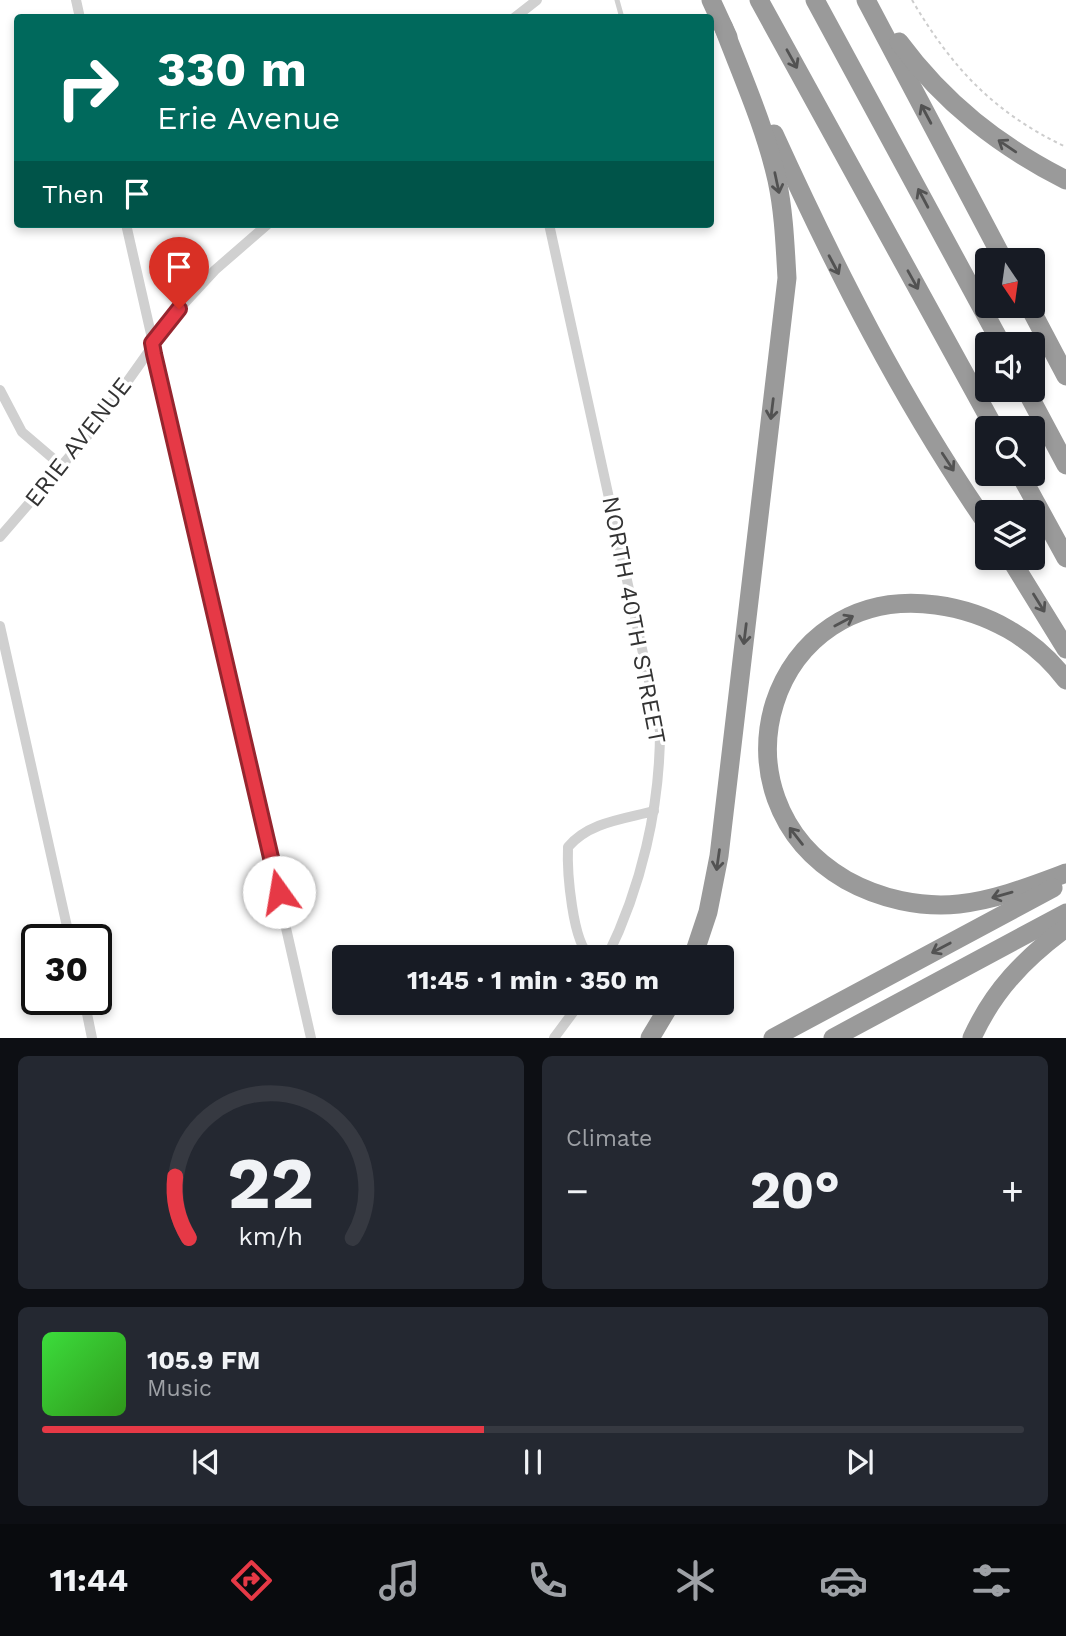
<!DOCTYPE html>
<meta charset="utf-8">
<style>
:root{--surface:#171b24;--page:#242831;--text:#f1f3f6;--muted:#9ea1a6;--line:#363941;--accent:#e63946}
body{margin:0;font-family:"Work Sans",sans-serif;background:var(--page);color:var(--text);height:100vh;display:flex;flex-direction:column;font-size:26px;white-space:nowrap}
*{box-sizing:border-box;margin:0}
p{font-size:23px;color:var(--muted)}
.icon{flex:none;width:38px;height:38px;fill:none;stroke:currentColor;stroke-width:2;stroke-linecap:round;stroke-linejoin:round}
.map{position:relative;height:1038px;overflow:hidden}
.side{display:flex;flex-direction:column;gap:18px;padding:18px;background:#0d0f14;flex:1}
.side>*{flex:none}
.top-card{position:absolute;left:14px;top:14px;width:700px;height:214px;border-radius:7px;box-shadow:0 4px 10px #0003;background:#00695c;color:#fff;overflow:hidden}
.needle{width:46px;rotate:167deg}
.controls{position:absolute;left:975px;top:248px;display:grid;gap:14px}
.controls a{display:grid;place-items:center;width:70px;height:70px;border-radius:7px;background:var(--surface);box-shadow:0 4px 10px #0003;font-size:35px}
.speed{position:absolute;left:21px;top:924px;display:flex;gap:14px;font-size:35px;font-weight:700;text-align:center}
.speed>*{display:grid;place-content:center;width:91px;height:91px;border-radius:50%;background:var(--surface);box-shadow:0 4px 10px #0003;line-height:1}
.speed .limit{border:4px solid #111;border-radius:10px;background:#fff;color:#111}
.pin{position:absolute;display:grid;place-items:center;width:60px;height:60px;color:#fff;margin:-72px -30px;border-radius:50% 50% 50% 0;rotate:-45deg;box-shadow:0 0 7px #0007}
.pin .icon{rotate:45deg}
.me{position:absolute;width:77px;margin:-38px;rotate:347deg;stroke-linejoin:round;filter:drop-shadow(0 0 5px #0008)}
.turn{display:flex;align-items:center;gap:24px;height:147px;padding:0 28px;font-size:32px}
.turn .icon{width:91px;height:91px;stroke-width:2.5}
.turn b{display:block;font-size:49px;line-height:60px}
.then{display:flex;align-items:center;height:66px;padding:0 28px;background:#0003;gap:14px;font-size:26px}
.big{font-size:52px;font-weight:700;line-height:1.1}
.side .card{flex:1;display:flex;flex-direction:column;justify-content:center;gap:10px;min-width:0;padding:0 24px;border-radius:10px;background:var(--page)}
.side .dial{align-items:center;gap:0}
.dial svg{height:182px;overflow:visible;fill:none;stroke:var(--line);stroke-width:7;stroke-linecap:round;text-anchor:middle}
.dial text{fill:var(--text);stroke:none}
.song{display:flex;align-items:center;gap:21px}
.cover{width:84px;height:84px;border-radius:10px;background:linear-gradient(135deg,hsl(120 70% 55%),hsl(110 70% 35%))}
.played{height:7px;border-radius:4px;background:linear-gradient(90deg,var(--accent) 45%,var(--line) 45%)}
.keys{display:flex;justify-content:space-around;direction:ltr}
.heat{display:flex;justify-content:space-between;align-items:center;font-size:38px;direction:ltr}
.side .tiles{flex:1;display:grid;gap:18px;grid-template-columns:1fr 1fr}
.card:last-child{grid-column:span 2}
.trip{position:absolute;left:332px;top:945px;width:402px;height:70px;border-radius:7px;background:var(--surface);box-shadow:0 4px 10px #0003;font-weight:700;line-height:70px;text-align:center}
.menu{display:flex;height:112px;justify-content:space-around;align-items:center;background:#090b0e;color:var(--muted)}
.menu .icon{width:49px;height:49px}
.menu .selected{color:var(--accent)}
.menu b{font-size:32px;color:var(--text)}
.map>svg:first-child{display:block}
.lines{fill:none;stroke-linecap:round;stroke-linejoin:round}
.path{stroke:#cdcdcd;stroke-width:2;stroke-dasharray:3.5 3.5;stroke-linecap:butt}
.service{stroke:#d0d0d0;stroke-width:5}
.minor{stroke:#d0d0d0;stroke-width:10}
.motorway{stroke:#9a9a9a;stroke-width:19}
.oneway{stroke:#525252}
.route-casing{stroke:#96252e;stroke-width:18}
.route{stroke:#e63946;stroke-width:12}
.labels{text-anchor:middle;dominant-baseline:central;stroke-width:7;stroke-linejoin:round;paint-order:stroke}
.street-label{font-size:24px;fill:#333;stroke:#fff}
</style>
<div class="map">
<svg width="1066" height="1038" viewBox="0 0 1066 1038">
<rect width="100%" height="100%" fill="#fff"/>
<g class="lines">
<path class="path" d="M912,0C952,68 994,113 1066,147"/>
<polyline class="service" points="617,0 622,18"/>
<g class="minor">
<polyline points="76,0 80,18"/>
<polyline points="514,18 537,0"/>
<polyline points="126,224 311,1038"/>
<path d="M549,224L660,731C660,808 641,888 607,957"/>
<polyline points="0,390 22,432 63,467"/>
<polyline points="0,537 95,427 179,309 215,270 268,224"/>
<polyline points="0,626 70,940"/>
<path d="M591,957C572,944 567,870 568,847C589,822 624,819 654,811"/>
<polyline points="84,999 92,1038"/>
<polyline points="554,1038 580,1003"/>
</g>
<g class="motorway">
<polyline points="711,0 728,37"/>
<polyline points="759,0 995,429"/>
<polyline points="815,0 1002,345"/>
<polyline points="866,0 1004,261"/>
<path d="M899,42C944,103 999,146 1066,180"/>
<path d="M774,134C836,270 902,401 987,524"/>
<polyline points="1029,306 1066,376"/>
<polyline points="1026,390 1066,465"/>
<polyline points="1020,474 1066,558"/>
<polyline points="1010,558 1066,649"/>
<path d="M1066,680C1034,638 988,612 936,605C769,582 703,797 846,880C880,899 921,908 959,904C996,900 1031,886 1066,873"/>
<path d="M693,957L708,912L719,856L787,278C785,245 784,213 777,180C765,127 742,76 723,26"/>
<polyline points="650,1038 671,1003"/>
<polyline points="773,1038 1053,888"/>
<polyline points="833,1038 1066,913"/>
<path d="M972,1038C993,991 1025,958 1066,928"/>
</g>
</g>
<defs><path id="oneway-shaft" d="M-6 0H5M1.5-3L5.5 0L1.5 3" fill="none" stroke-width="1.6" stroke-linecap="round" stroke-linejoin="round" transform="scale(1.75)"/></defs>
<g class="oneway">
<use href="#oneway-shaft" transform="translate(792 59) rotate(61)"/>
<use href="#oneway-shaft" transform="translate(926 114) rotate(-118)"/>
<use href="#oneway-shaft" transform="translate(1007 146) rotate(-146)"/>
<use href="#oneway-shaft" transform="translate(777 183) rotate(78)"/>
<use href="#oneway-shaft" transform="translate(923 198) rotate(-118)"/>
<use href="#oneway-shaft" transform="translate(834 265) rotate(62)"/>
<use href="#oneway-shaft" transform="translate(913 280) rotate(61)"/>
<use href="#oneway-shaft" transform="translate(772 409) rotate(97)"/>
<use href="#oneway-shaft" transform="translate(948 462) rotate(57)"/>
<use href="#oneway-shaft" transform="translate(1039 603) rotate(58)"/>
<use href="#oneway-shaft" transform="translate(844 621) rotate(-28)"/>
<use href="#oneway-shaft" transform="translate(745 634) rotate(97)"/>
<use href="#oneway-shaft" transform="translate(796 836) rotate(-128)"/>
<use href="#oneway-shaft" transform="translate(718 860) rotate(98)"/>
<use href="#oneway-shaft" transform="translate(1002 895) rotate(164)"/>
<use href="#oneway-shaft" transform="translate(941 948) rotate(152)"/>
</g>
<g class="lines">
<defs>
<polyline id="route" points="179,309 152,343 154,354 279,892"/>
</defs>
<use href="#route" class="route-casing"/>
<use href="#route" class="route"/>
</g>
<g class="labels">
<g class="street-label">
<text transform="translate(78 442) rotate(-52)">ERIE AVENUE</text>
<text transform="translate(634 620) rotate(79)">NORTH 40TH STREET</text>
</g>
</g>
</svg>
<div class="controls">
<a><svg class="needle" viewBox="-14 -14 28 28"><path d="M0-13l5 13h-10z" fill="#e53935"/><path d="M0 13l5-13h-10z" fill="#9ea1a6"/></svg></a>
<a><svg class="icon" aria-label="sound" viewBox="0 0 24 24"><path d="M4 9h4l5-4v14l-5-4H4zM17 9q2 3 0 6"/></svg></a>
<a><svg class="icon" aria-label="search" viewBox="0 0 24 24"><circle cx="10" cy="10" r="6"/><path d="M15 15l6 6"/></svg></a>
<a><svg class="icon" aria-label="layers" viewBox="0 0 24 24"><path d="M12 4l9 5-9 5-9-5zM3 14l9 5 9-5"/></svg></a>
</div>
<div class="speed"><div class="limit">30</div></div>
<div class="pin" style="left:179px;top:309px;background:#d93025"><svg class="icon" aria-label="arrive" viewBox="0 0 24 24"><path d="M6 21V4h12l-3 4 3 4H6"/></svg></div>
<svg class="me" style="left:279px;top:892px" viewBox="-20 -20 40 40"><circle r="19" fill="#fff"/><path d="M0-13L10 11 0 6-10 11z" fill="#e63946"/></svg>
<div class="trip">11:45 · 1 min · 350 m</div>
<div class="top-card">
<div class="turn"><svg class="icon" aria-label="right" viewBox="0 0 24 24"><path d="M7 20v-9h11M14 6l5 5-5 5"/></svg><div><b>330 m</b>Erie Avenue</div></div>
<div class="then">Then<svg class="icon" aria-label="arrive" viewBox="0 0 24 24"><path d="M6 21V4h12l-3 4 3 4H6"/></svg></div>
</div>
</div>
<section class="side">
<div class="tiles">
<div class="card dial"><svg viewBox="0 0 100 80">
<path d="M14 69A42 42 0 1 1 86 69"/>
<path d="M14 69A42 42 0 0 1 8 42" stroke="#e63946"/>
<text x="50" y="56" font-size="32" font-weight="700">22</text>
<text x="50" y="72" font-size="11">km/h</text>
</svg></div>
<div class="card"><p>Climate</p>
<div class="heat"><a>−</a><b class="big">20°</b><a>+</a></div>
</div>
<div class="card">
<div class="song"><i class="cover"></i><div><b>105.9 FM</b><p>Music</p></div></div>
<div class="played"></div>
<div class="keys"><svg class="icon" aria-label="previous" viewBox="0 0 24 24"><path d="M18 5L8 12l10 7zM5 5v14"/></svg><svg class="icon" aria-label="pause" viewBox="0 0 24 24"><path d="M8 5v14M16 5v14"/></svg><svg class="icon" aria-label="next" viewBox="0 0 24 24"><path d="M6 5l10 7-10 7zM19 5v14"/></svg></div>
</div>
</div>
</section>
<nav class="menu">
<b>11:44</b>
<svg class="icon selected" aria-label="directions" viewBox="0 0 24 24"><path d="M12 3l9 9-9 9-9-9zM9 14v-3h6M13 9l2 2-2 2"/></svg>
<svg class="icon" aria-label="music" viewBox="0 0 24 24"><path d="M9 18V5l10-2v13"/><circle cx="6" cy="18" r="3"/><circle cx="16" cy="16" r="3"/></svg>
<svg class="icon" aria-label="phone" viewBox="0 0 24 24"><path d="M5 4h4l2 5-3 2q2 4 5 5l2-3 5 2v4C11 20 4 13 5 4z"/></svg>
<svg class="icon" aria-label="climate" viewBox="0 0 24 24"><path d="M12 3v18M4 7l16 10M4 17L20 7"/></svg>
<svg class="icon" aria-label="car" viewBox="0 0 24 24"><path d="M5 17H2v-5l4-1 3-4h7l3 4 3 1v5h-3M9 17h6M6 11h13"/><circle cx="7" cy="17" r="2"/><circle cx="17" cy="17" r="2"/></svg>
<svg class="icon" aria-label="filters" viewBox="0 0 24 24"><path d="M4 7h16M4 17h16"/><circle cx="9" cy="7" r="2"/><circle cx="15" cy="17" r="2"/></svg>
</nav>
